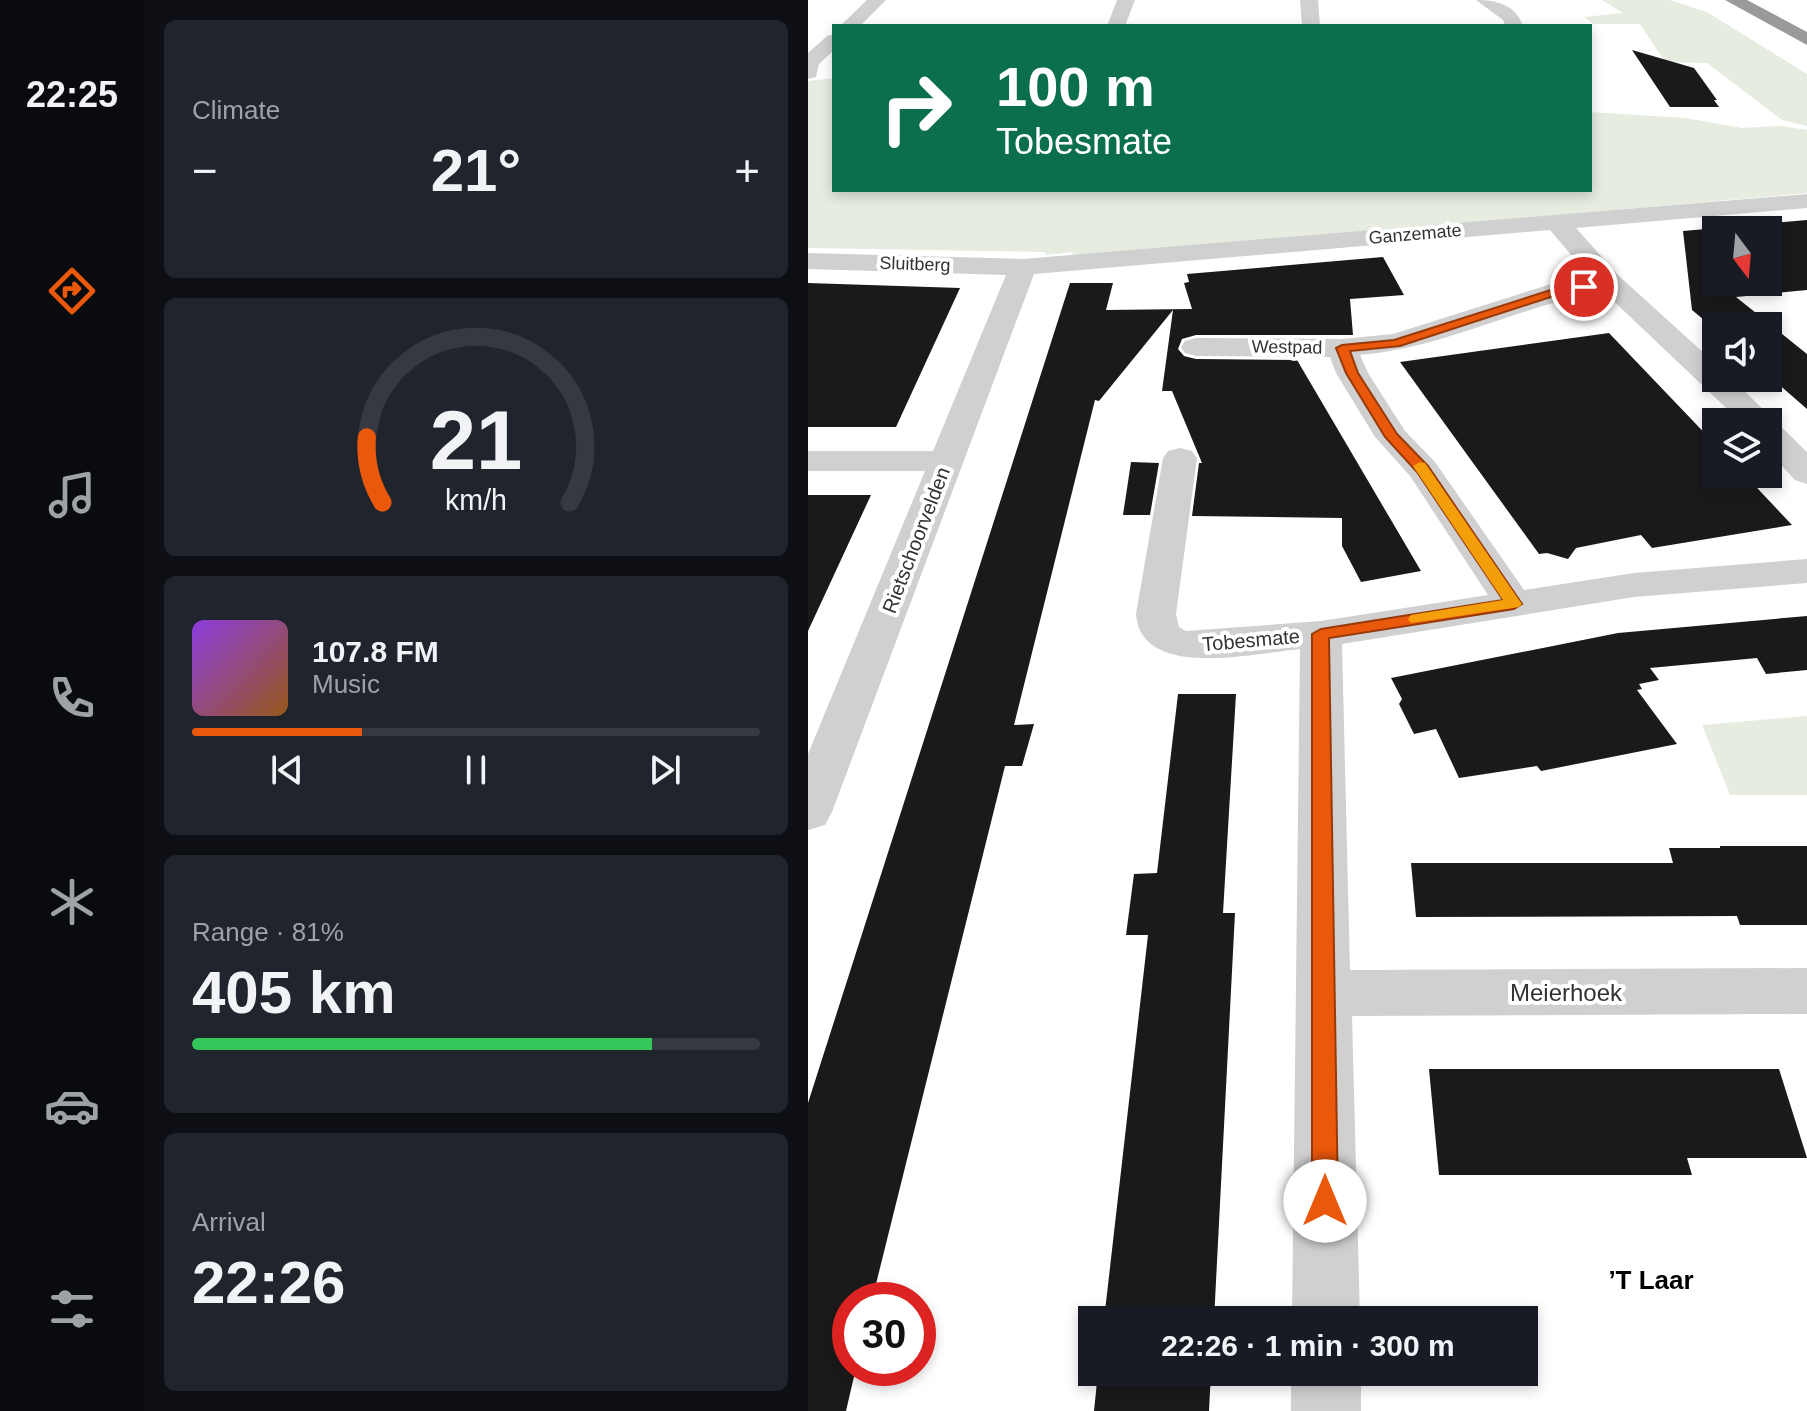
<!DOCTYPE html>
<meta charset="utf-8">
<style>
:root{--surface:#171b24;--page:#20242c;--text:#f1f3f6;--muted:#9ea1a6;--line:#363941;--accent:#ea580c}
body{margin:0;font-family:Arial,sans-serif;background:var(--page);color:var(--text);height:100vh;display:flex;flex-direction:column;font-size:30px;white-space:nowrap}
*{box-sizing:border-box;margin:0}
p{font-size:26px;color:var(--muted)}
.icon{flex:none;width:44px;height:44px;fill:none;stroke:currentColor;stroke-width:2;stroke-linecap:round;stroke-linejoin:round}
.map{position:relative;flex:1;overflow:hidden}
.panel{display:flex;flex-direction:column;gap:20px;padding:20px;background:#0d0f14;width:664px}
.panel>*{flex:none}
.guide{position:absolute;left:24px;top:24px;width:760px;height:168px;border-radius:0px;box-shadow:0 4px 12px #0003;background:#0b6e4f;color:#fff;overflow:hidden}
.needle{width:52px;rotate:164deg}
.tools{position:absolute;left:894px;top:216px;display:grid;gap:16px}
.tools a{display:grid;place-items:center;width:80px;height:80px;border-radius:0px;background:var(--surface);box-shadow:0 4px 12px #0003;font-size:40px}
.speed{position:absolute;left:24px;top:1282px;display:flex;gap:16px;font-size:40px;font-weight:700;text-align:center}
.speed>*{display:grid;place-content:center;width:104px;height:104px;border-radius:50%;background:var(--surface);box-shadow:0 4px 12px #0003;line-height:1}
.speed .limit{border:12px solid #d22;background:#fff;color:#111}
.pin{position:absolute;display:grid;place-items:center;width:68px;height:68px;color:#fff;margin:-34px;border:4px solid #fff;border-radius:50%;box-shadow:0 2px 8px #0007}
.me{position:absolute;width:88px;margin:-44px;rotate:0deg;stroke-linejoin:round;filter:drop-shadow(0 0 6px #0008)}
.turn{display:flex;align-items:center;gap:28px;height:168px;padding:0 32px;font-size:36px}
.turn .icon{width:104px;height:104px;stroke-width:2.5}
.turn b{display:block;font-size:56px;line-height:68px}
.big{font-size:60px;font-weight:600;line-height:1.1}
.panel .card{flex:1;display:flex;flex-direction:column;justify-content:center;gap:12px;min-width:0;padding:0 28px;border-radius:12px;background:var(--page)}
.panel .dial{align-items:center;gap:0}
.dial svg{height:208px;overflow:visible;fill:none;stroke:var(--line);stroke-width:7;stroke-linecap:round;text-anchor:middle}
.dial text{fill:var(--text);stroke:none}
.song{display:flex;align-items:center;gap:24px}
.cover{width:96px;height:96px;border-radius:12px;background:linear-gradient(135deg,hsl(270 70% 55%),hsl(30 70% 35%))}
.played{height:8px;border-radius:4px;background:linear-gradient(90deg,var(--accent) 30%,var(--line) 30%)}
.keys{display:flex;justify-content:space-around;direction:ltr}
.heat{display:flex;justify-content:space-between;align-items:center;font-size:44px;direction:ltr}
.charge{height:12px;border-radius:6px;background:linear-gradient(90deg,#34c759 81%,var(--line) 0)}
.trip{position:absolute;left:270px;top:1306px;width:460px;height:80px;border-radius:0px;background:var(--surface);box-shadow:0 4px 12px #0003;font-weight:600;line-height:80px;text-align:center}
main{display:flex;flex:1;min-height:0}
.menu{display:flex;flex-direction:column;width:144px;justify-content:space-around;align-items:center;background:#090b0e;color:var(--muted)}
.menu .icon{width:56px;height:56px}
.menu .on{color:var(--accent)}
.menu b{font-size:36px;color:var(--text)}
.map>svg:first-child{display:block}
.green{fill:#e6ecdf}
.building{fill:#1a1a1a;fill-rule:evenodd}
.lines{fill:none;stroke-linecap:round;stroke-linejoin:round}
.street{fill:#d0d0d0;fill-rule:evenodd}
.highway{fill:#9a9a9a;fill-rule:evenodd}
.route{fill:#ea580c;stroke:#983908;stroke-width:2}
.slow{fill:#f59e0b}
.labels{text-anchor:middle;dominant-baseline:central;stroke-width:8;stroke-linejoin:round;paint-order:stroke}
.far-street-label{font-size:18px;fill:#333;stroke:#fff}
.street-label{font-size:20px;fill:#333;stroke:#fff}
.near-street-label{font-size:24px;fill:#333;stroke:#fff}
.near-neighbourhood-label{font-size:26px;font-weight:bold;fill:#000;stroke:#fff}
</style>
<main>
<nav class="menu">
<b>22:25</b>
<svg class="icon on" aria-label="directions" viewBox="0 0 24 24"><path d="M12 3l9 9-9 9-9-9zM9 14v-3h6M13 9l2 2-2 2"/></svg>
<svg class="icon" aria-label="music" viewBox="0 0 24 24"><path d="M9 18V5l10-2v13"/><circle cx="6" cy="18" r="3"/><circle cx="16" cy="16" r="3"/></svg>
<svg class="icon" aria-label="phone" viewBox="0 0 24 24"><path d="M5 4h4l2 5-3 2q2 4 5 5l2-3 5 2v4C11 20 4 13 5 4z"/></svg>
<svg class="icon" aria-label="climate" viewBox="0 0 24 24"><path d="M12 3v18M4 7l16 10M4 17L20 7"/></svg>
<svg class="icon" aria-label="car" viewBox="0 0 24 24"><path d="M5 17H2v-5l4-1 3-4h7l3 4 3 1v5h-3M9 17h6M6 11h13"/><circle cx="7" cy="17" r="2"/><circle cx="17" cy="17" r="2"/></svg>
<svg class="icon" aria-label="filters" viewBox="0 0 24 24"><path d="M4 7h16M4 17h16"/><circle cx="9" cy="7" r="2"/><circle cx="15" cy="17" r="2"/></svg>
</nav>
<section class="panel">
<div class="card"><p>Climate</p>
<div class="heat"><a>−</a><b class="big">21°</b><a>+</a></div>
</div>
<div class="card dial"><svg viewBox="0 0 100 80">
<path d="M14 69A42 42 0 1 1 86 69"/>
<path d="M14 69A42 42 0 0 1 8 44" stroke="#ea580c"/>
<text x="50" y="56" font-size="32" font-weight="700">21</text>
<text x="50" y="72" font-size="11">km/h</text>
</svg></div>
<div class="card">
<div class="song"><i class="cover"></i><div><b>107.8 FM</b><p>Music</p></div></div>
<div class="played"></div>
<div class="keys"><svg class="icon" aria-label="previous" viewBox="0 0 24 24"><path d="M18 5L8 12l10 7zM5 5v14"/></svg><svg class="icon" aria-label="pause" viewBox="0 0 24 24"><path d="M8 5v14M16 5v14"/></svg><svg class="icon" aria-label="next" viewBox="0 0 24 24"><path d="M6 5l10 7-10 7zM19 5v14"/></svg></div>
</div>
<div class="card"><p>Range · 81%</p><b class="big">405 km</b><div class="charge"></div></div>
<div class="card"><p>Arrival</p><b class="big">22:26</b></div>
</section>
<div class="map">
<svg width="999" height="1411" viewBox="0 0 999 1411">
<rect width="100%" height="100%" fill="#fff"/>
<g class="green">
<polygon points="794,0 862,0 899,12 999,74 999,126 974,120 899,63 857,62 832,24 786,24 776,17 815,13"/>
<polygon points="26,78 26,190 782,190 782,112 877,118 934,128 974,126 999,130 999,193 266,258 264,252 238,255 237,252 0,248 0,81"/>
<polygon points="999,716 999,795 922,795 894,725"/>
</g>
<g class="building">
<polygon points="824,50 886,68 909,100 906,100 911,107 862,107"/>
<path d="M999,220V290L928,297L999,354V409L960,375V326H908V330L884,310L875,231ZM908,230H960V282H908Z"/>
<polygon points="575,257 596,295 542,299 545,335 388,335 374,339 370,349 376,356 388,359 489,360 613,571 553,582 534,546 534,518 384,516 391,463 394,463 364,391 354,391 365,310 291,401 287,400 206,725 226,724 214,766 197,766 64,1300 42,1300 42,1368 48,1368 38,1411 0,1411 0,1103 262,283 305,283 298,310 384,309 376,283 381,282 379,274"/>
<polygon points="0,283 152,288 88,427 0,427"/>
<polygon points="801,333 908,445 908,474 936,474 984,525 844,548 833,535 768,548 760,559 739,553 731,554 592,362"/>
<polygon points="323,462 351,463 342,515 315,515"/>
<polygon points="0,495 63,495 0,631"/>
<polygon points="999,616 999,670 958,674 949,658 842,668 851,680 831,684 834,689 829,690 869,744 733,771 729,766 651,778 628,729 606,734 591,704 594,699 583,678 810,633"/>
<polygon points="370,694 428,694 415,913 427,913 406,1320 296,1320 340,935 318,935 326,874 349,873"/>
<polygon points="912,846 999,846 999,925 932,925 929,916 608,917 603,863 865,863 861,848 912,848"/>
<polygon points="621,1069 971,1069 999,1158 879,1158 884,1175 631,1175"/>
<polygon points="290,1372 403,1372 401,1411 286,1411"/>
</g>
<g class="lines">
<g class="street">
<polygon points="59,0 78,0 52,26 32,26"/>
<polygon points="309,0 327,0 317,26 299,26"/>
<polygon points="492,0 510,0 512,26 494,26"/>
<path d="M668,0C689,0 708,5 715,26H697L695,20Z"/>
<polygon points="26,34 26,50 11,64 8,77 0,79 0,53 19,36"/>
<path d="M999,194V208L768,228L811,276L908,364V378H923L999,452V484L987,480L960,451V422H933L795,291C712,306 636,348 552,355L560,373L597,431L627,462L716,590L826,573L999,559V583L826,597L534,644L542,970L999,968V1014L544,1016L552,1320H484L492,649C447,653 333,681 328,614L355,458L360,451L372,448L384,451L389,458L368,614L371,627L378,631L513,621L680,595L602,476L567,437L528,373L522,357L388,356L377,353L373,347L377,341L388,338L534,339L585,334L740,285L782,277L742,230L226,274L24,812L17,825L0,830V754L117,471H0V451H125L198,275L0,269V253L215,259Z"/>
<rect x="483" y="1372" width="70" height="39"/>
</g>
<polygon class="highway" points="917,0 939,0 999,32 999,45"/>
</g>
<polygon class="route" points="776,283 781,287 780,289 752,294 592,346 542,351 550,373 589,434 620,466 714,604 706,609 521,638 530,1201 526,1210 517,1214 508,1210 504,1201 504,634 513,629 695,600 609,472 577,437 538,373 528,348 534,345 586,340 746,289"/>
<polygon class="slow" points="612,462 617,463 711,600 714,604 711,607 603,623 600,619 603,615 609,614 695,600 605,466"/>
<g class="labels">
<g class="far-street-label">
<text transform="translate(607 234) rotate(-5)">Ganzemate</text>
<text transform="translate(107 264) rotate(2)">Sluitberg</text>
<text transform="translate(479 347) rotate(1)">Westpad</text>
</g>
<g class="street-label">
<text transform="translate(108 540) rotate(-69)">Rietschoorvelden</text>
<text transform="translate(443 640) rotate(-5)">Tobesmate</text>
</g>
<g class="near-street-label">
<text x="758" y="992">Meierhoek</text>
</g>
<g class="near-neighbourhood-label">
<text x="843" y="1280">’T Laar</text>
</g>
</g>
</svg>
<div class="tools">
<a><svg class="needle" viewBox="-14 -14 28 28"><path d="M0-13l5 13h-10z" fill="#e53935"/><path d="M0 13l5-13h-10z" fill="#9ea1a6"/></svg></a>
<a><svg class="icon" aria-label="sound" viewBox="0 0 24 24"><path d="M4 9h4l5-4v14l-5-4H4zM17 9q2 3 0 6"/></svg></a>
<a><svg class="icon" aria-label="layers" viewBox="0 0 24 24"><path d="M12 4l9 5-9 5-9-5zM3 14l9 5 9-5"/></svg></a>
</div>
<div class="speed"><div class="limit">30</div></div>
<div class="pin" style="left:776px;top:287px;background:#d93025"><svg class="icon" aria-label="arrive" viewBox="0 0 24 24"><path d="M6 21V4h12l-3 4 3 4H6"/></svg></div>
<svg class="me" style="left:517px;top:1201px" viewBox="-20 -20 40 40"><circle r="19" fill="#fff"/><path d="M0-13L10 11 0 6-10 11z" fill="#ea580c"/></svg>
<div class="trip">22:26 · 1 min · 300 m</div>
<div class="guide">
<div class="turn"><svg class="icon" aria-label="right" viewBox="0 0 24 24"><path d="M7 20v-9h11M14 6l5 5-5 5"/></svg><div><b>100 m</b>Tobesmate</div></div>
</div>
</div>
</main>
